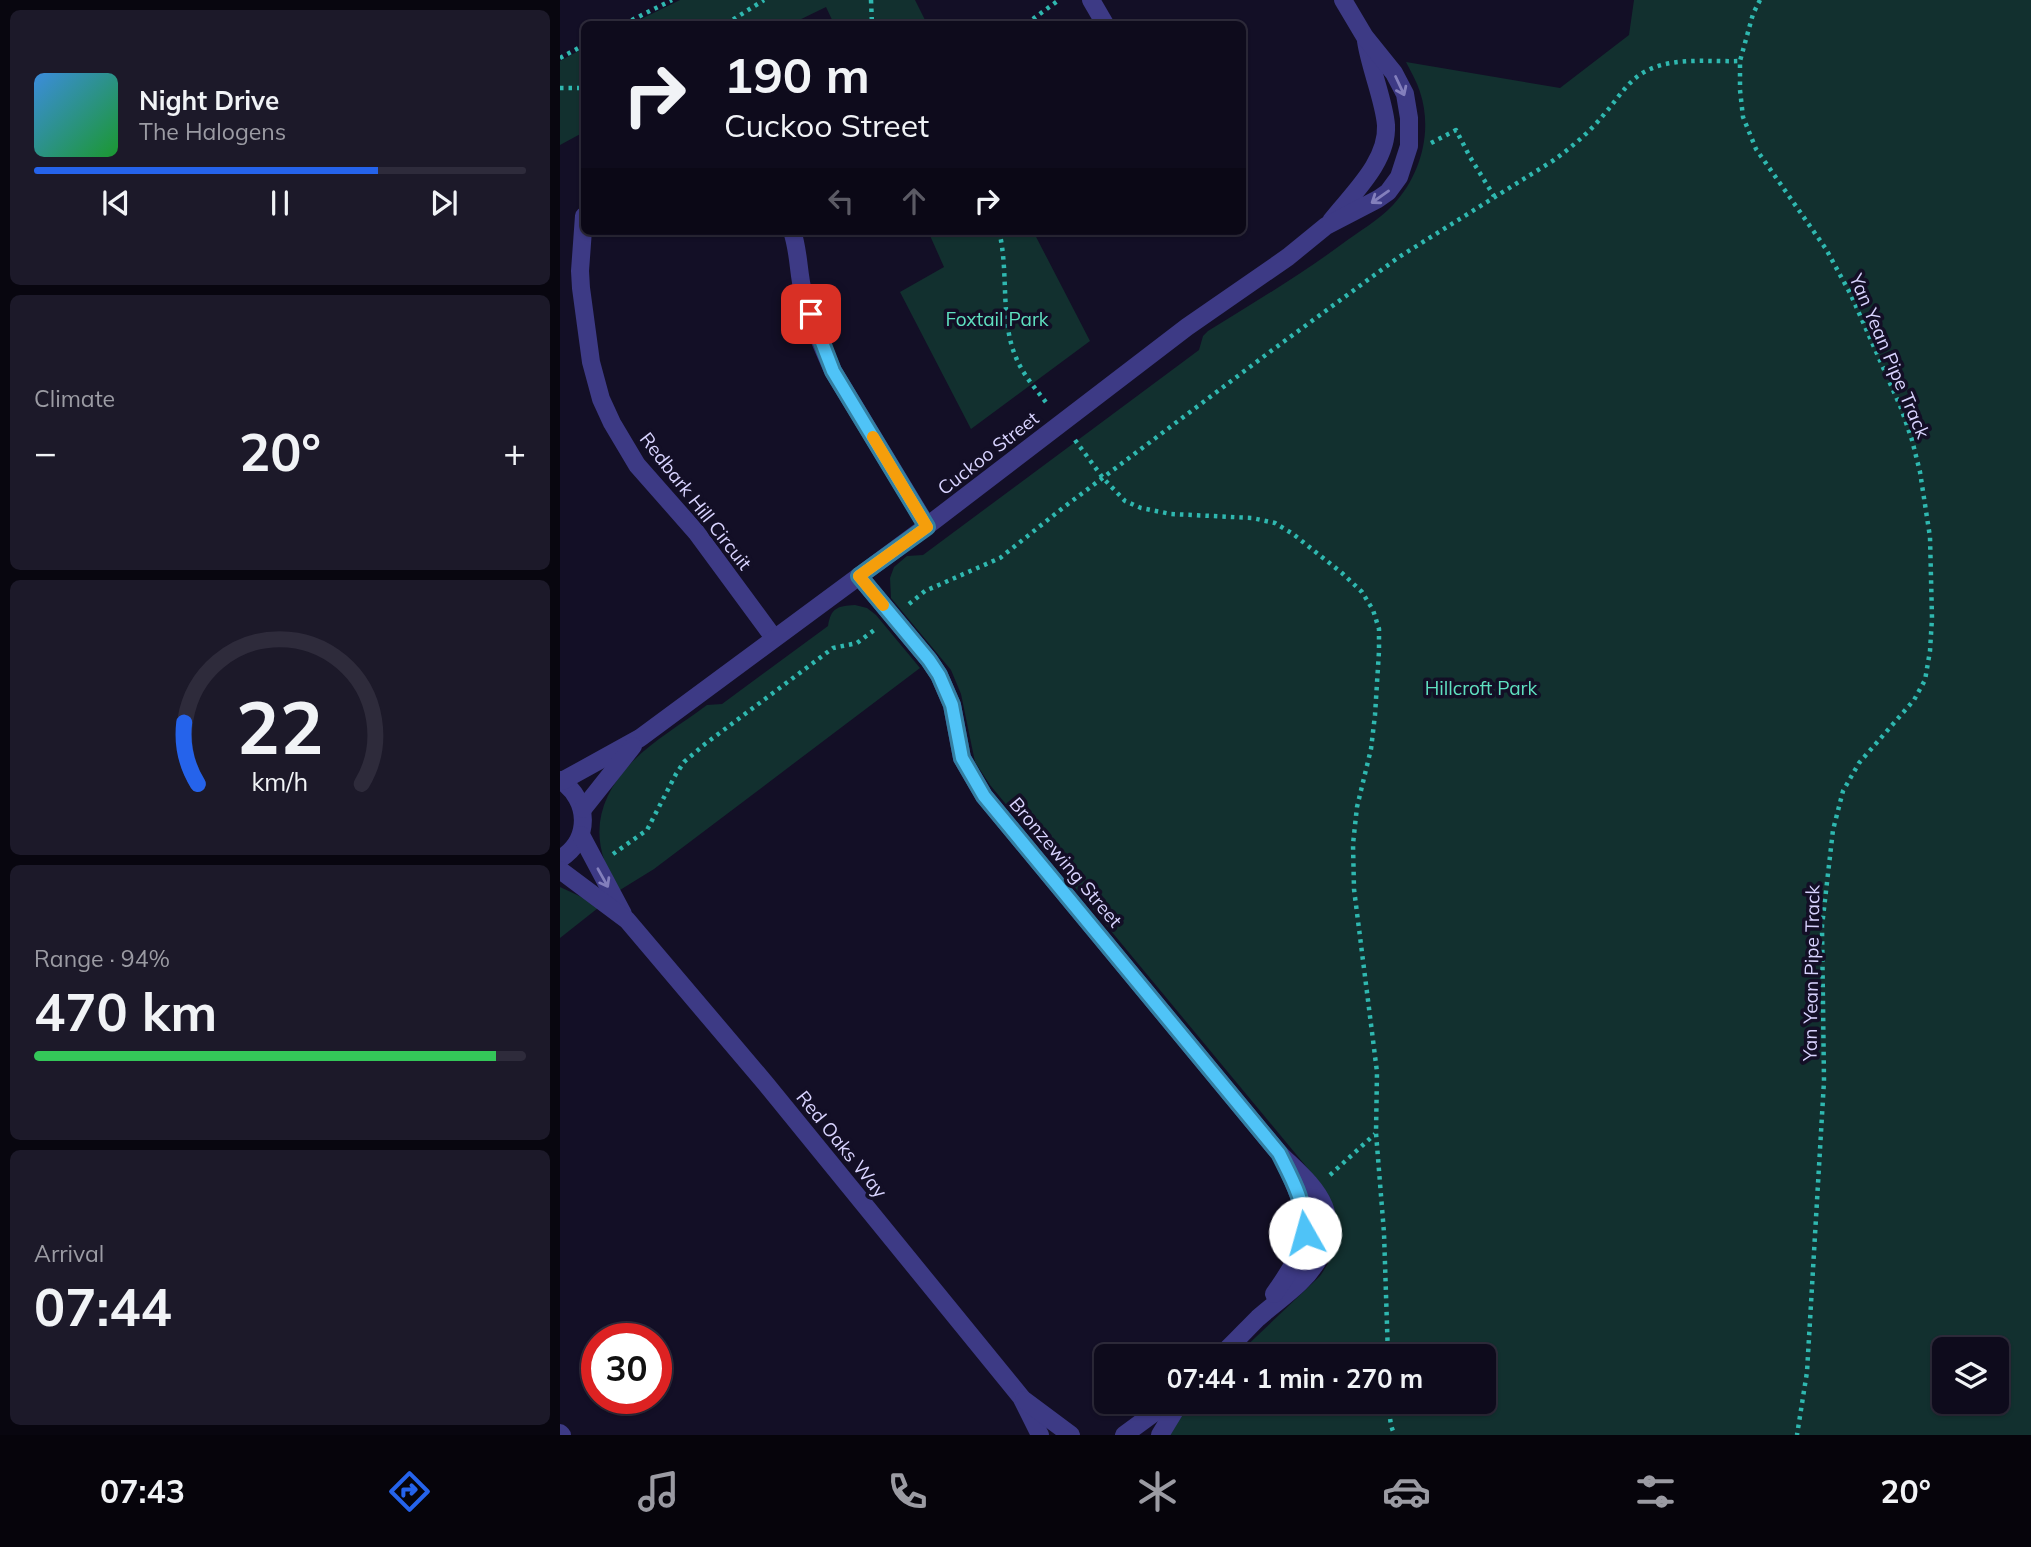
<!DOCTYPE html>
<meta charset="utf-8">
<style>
:root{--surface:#0e0b1c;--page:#1c1929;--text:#f1f3f6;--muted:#9b9ba3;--line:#2e2b3b;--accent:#2563eb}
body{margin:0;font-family:Mulish,sans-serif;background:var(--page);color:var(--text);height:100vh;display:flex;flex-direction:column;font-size:26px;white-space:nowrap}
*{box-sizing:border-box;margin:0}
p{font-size:23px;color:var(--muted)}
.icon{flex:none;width:38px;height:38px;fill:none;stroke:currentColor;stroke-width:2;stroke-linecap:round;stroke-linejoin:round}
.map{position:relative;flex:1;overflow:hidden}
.details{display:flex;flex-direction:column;gap:10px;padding:10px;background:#08060f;width:560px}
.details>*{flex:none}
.banner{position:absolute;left:21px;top:21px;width:665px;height:214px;border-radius:10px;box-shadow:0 2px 5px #0004,0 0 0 2px var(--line);background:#0e0b1c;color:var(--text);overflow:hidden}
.fabs{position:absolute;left:1372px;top:1337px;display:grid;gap:14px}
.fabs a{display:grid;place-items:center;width:77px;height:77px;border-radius:10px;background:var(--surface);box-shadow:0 2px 5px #0004,0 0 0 2px var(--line);font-size:35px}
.speed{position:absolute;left:21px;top:1323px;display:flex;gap:14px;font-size:35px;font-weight:700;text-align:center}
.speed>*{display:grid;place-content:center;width:91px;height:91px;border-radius:50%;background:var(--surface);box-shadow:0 2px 5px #0004,0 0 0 2px var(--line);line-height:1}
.speed .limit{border:10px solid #d22;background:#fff;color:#111}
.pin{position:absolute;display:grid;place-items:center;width:60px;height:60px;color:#fff;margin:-30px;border-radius:14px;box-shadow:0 4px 10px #0006}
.me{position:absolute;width:77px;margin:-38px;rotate:353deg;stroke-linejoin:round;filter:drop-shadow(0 0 5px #0008)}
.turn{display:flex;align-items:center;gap:24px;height:147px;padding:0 28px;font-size:32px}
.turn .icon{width:91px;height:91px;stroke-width:2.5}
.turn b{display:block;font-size:49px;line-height:60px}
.lanes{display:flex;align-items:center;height:66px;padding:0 28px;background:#0003;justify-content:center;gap:35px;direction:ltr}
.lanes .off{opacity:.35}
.big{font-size:52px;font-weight:700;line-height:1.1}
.details .card{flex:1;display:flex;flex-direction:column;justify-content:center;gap:10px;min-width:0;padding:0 24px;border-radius:10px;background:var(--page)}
.details .dial{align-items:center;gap:0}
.dial svg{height:182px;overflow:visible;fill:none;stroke:var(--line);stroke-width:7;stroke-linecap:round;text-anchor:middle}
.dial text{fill:var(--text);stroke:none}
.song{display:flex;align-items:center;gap:21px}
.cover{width:84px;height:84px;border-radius:10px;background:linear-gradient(135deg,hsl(210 70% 55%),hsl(130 70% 35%))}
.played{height:7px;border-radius:4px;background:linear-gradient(90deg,var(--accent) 70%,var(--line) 70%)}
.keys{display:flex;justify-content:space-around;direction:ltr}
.heat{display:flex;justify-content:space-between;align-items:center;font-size:38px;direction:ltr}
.charge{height:10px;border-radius:5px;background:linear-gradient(90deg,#34c759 94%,var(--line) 0)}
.trip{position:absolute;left:534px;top:1344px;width:402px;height:70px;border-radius:10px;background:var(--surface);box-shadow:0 2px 5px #0004,0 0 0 2px var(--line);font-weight:700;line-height:70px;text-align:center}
.tab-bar{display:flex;height:112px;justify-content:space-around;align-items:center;background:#06040b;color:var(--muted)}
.tab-bar .icon{width:49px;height:49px}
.tab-bar .on{color:var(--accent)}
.tab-bar b{font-size:32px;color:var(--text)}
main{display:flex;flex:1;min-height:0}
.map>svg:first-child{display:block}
.green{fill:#12302f;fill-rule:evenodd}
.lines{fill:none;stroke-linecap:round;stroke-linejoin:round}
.path{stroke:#2fb8b0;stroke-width:4.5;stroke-dasharray:3.5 5;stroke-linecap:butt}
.minor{stroke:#3d3a85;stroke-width:18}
.oneway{stroke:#837fbc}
.route-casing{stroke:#337fa1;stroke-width:18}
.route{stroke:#4fc3f7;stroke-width:12}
.slow{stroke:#f59e0b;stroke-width:12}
.labels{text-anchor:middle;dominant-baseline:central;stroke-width:7;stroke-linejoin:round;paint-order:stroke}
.park-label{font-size:19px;fill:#5fe0c0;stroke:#130f26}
.street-label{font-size:19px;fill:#d9d4ff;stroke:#130f26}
</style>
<main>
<section class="details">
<div class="card">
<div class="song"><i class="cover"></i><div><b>Night Drive</b><p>The Halogens</p></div></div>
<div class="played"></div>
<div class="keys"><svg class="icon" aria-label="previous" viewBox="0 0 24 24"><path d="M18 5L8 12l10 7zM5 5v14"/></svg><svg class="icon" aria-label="pause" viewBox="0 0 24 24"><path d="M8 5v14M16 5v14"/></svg><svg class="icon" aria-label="next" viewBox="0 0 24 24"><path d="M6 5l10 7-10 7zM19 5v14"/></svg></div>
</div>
<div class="card"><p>Climate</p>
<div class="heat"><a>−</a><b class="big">20°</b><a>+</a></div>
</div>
<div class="card dial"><svg viewBox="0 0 100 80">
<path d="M14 69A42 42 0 1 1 86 69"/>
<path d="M14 69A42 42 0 0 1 8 42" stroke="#2563eb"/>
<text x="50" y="56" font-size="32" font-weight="700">22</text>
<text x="50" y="72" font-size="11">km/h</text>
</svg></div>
<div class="card"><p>Range · 94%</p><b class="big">470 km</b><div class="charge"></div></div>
<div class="card"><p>Arrival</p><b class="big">07:44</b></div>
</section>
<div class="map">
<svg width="1471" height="1435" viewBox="0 0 1471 1435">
<rect width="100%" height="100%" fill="#130f26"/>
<g class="green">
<polygon points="120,0 355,0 367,24 274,24 266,7 231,24 71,24"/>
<path d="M1074,0H1471V1435H609L618,1418L630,1402H924V1356H676L760,1276C787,1237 784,1221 759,1182L430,785L415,762L401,694L391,670L331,598L330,578L334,567L347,556L363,555L639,350L643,336L648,331C693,303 739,276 782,244C798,232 819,220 833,205C861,175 873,131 860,92C857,82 851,72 846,62L1000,88L1069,35ZM1384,1349H1437V1402H1384Z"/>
<polygon points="24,48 24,132 0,145 0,61"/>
<polygon points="368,231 473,231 530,341 411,429 340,292 384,267"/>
<path d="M295,605L307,608L316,615L360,668L94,869L60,890C28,844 34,801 73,761C94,740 123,723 147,705L162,704L268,626C271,608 277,606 295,605Z"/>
<polygon points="0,887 28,900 38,908 0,938"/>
</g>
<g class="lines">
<g class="path">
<polyline points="311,0 312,24"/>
<polyline points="1200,0 1193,14 1180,61 1180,90 1183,117 1196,149 1266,249 1291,295 1341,408 1352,440 1360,472 1370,537 1372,618 1370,651 1365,680 1354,700 1299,763 1283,791 1273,830 1262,926 1264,1081 1247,1372 1237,1435"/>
<polyline points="64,24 112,0"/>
<polyline points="166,24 204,0"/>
<polyline points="466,24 499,0"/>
<polyline points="0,58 24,45"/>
<polyline points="0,88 24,88"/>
<polyline points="871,143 896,130 910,157 934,196"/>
<path d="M439,231C449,271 440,318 455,355C462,374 476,389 488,405"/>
<polyline points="515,440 543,478 565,501 581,508 611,514 692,518 715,523 733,534 782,573 802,592 813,610 819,629 819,651 815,715 811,749 797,807 793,844 794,889 817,1072 816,1133 824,1233 828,1356"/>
<path d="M349,604L365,591L440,558L504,507L711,351L839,257L994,160C1013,146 1031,131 1046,112C1059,97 1069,79 1088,70C1115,57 1151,62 1180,61"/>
<polyline points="53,854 87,830 116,774 124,762 145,744 273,648 297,643 317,628"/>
<polyline points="770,1175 815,1134"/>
<path d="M829,1402C830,1413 829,1425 835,1435"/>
</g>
<g class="minor">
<polyline points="531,0 545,24"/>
<polyline points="24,216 20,271 21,288 31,362 41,399 52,423 77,465 136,532 214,638"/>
<path d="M771,221C792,194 828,162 826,125C824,100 810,68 806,41"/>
<path d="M232,231C239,251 238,272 243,292C250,319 262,346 273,371L367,526"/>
<path d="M299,576L369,660L379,675L392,705L402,758L424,796L719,1153C736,1170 755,1185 764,1206C770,1221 767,1245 759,1258C746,1283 718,1300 698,1318C685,1331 673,1344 660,1356"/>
<path d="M0,780C30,800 31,840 0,859"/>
<polyline points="2,781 80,738 367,526 627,327 728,257 766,226 818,199 828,192 839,177 849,146 849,118 845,94 834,73 805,37 783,0"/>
<polyline points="23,809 73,746"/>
<polyline points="21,835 63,914"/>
<polyline points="0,870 67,920 206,1084 461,1397 480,1435"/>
<path d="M714,1294C750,1243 754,1223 726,1166"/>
<polyline points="464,1400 511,1435"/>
<polyline points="0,1433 2,1435"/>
<polyline points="564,1435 609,1402"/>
<polyline points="600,1435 620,1402"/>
</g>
</g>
<defs><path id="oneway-shaft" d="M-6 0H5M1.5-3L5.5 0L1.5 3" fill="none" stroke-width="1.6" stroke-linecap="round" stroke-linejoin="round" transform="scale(1.75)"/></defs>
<g class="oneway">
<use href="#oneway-shaft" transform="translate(840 86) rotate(65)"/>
<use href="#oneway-shaft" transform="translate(820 197) rotate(145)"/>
<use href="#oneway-shaft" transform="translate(43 878) rotate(61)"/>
</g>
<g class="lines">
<defs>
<path id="route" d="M251,314L273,371L367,527L299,576L369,660L379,675L392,705L402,758L424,796L719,1153C733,1181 745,1201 745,1233"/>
</defs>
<use href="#route" class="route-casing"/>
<use href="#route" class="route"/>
<polyline class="slow" points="313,437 367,527 299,576 323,605"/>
</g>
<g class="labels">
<g class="park-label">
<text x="437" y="319">Foxtail Park</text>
<text x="921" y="688">Hillcroft Park</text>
</g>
<g class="street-label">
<text transform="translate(1330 356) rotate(67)">Yan Yean Pipe Track</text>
<text transform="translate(428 453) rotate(-38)">Cuckoo Street</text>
<text transform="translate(136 501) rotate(52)">Redbark Hill Circuit</text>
<text transform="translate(506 862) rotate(50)">Bronzewing Street</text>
<text transform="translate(1251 973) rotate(-89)">Yan Yean Pipe Track</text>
<text transform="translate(282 1144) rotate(51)">Red Oaks Way</text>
</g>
</g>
</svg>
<div class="fabs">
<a><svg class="icon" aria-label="layers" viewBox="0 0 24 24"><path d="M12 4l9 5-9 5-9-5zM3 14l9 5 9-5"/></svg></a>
</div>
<div class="speed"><div class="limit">30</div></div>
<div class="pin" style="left:251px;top:314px;background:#d93025"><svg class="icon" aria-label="arrive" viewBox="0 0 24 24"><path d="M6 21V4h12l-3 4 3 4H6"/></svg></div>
<svg class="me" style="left:745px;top:1233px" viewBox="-20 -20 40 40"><circle r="19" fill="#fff"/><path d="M0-13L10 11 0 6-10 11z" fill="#4fc3f7"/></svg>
<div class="trip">07:44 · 1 min · 270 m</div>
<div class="banner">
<div class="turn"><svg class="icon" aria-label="right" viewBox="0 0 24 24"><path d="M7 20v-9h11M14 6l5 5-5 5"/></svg><div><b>190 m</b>Cuckoo Street</div></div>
<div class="lanes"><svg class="icon off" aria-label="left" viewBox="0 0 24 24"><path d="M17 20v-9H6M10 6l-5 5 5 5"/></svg><svg class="icon off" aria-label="ahead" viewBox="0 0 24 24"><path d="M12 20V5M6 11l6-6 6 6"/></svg><svg class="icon" aria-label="right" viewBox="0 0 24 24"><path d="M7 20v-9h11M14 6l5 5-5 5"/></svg></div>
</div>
</div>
</main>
<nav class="tab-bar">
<b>07:43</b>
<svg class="icon on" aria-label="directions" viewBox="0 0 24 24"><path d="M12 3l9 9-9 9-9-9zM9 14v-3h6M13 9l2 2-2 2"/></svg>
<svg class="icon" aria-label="music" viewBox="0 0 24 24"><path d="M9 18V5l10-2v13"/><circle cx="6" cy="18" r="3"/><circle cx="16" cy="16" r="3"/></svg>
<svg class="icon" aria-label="phone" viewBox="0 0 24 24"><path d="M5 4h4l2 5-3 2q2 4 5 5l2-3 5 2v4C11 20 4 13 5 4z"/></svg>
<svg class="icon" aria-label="climate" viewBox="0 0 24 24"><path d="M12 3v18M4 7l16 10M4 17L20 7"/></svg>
<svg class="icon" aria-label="car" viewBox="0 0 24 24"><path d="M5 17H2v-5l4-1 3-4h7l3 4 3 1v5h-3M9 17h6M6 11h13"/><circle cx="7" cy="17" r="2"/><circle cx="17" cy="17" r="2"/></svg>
<svg class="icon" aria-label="filters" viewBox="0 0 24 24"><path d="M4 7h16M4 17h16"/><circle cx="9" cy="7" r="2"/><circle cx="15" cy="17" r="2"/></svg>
<b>20°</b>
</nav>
